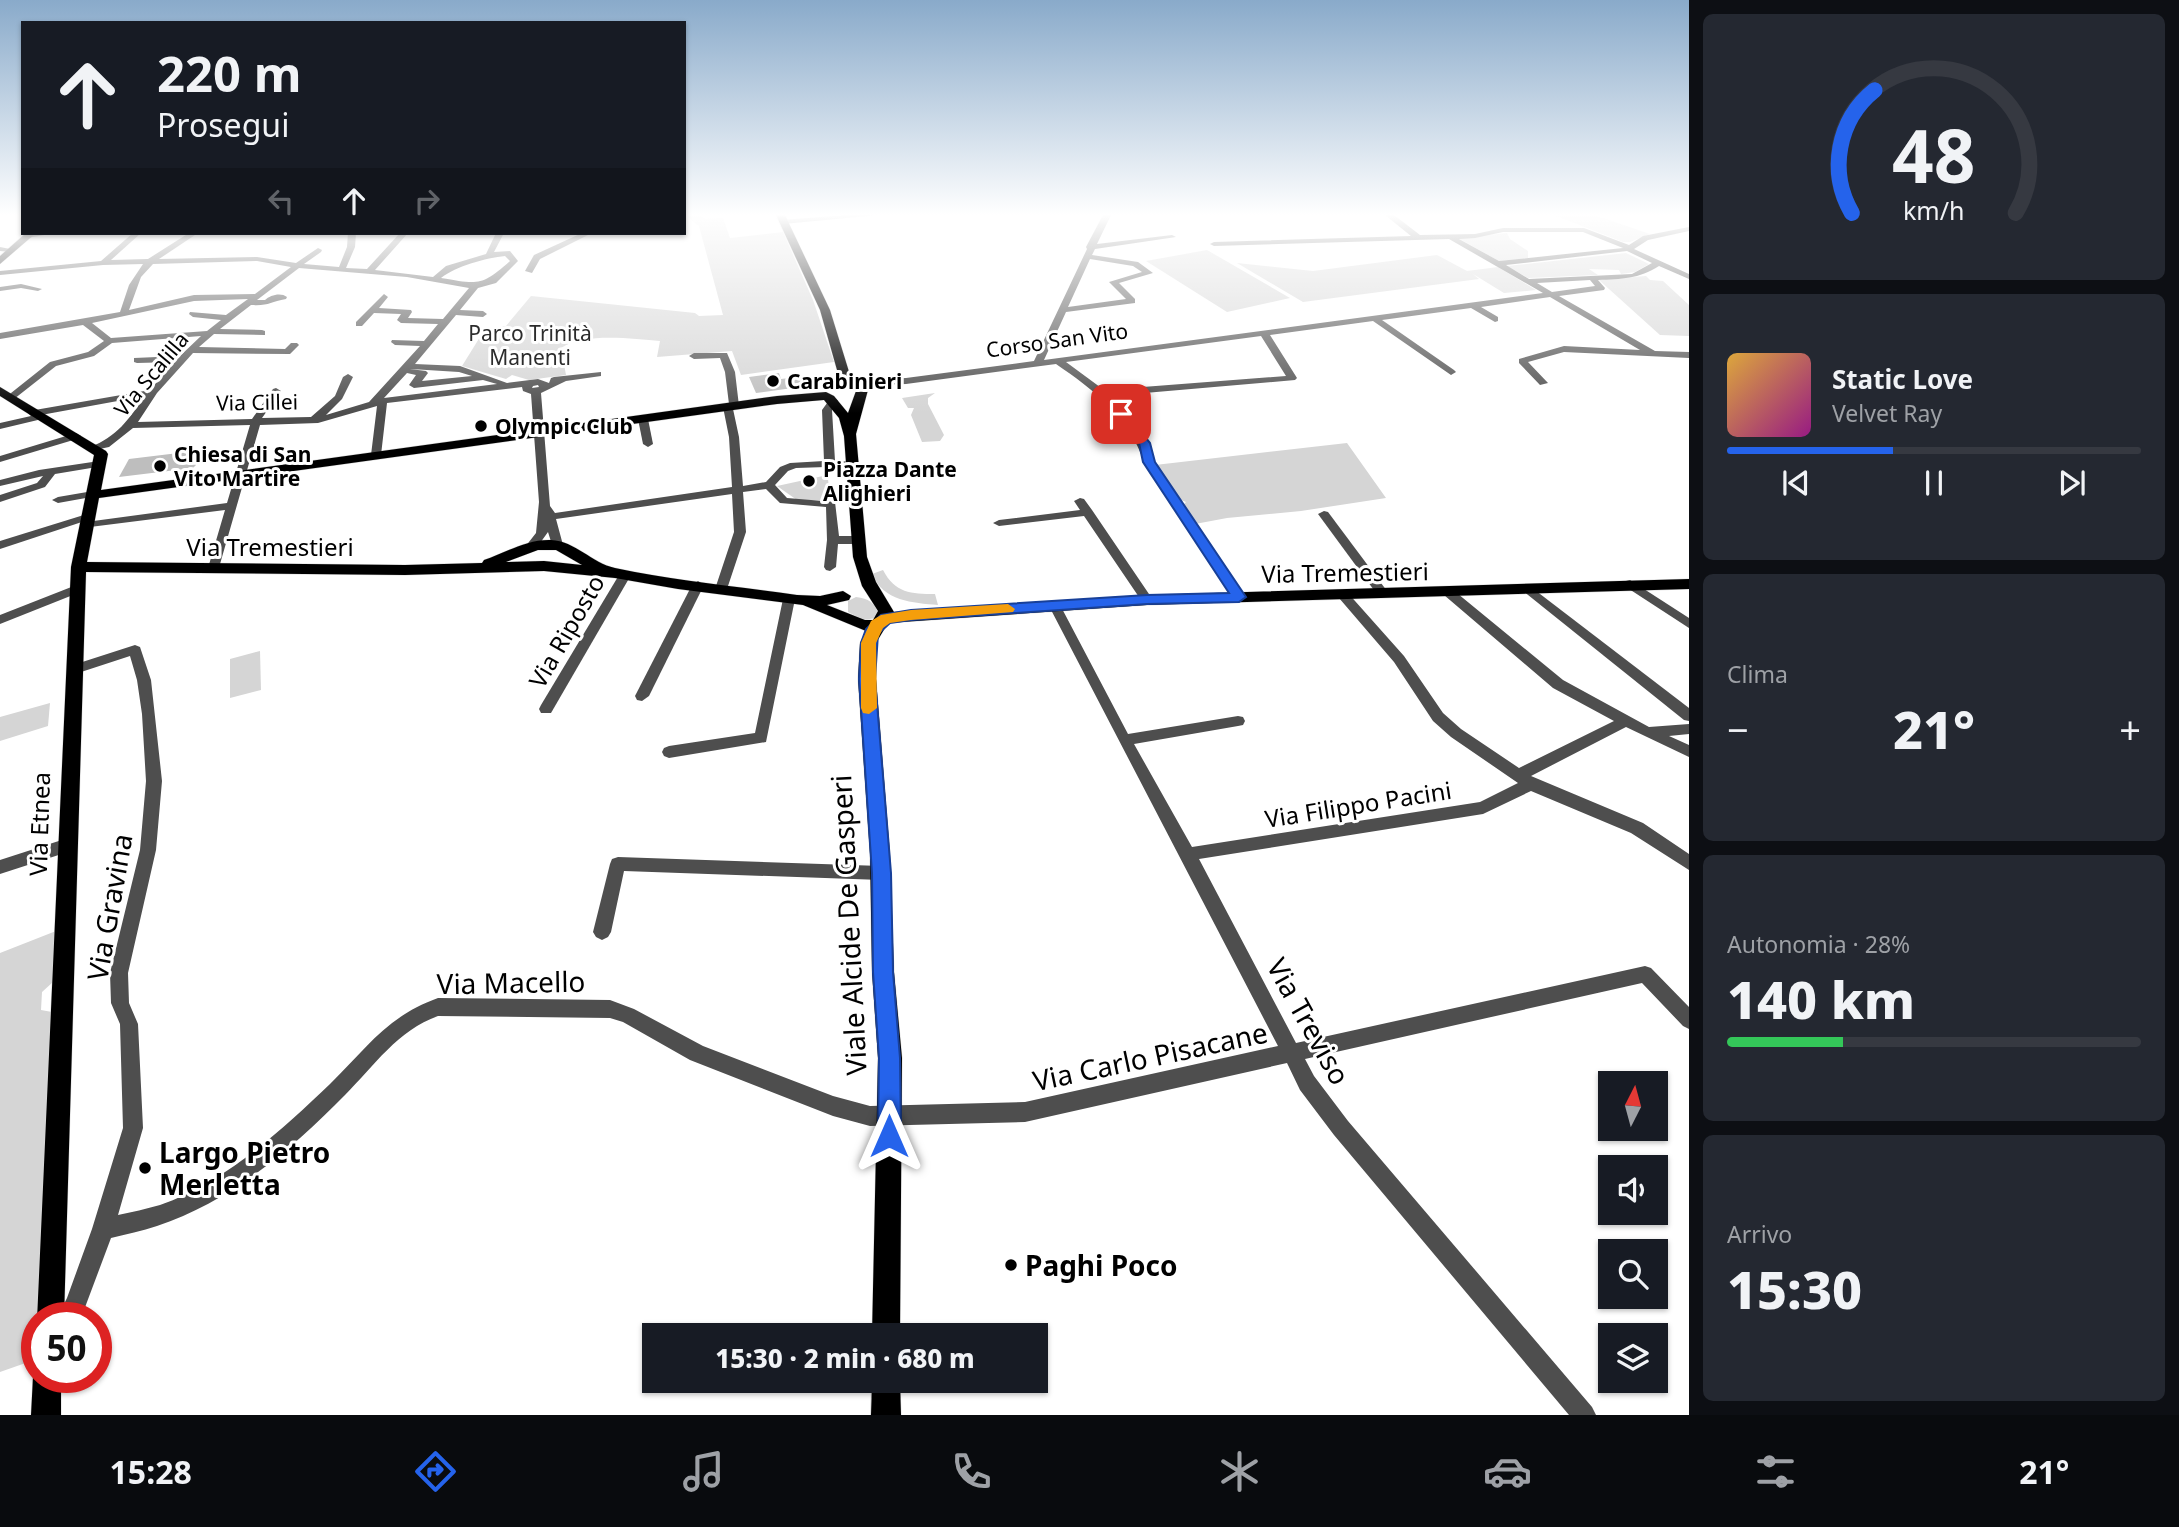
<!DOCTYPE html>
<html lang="it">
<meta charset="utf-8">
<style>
:root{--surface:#171b24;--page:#242831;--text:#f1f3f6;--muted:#9ea1a6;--line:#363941;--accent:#2563eb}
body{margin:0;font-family:"Noto Sans",sans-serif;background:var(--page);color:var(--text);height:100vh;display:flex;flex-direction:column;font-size:26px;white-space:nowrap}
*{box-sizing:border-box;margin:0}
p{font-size:23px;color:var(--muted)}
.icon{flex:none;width:38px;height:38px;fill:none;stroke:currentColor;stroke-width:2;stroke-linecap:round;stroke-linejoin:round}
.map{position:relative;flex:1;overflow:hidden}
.sheet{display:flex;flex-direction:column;gap:14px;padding:14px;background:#0d0f14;width:490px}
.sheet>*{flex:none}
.banner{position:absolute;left:21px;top:21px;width:665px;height:214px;border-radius:0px;box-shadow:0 2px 5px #0004;background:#171b24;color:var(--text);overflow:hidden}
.needle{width:46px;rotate:6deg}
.fabs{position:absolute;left:1598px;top:1071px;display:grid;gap:14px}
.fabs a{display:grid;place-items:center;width:70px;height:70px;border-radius:0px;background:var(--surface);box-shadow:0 2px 5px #0004;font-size:35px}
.speed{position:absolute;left:21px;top:1302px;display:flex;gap:14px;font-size:35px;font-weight:700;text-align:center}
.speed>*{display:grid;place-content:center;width:91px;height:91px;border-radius:50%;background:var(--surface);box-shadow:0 2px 5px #0004;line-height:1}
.speed .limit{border:10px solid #d22;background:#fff;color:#111}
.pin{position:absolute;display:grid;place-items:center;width:60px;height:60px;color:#fff;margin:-30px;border-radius:14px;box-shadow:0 4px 10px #0006}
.me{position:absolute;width:77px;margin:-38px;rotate:0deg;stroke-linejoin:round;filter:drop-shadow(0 0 5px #0008)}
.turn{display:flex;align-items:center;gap:24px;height:147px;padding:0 21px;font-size:32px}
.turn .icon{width:91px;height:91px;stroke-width:2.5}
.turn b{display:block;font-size:49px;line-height:60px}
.lanes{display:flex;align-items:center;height:66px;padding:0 21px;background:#0003;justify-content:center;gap:35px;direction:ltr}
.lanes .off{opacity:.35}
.big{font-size:52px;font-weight:800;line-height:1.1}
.sheet .card{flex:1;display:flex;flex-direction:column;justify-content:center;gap:10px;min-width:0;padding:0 24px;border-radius:10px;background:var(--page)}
.sheet .dial{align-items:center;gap:0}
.dial svg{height:182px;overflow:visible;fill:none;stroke:var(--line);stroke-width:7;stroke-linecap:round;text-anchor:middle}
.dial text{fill:var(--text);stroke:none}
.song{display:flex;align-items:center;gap:21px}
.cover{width:84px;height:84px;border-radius:10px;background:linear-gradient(135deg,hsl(40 70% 55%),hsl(310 70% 35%))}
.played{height:7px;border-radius:4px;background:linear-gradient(90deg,var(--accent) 40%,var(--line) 40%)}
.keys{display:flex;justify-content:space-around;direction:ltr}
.heat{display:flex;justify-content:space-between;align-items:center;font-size:38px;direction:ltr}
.charge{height:10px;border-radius:5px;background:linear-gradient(90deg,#34c759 28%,var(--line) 0)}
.trip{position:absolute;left:642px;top:1323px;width:406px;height:70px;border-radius:0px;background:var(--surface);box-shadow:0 2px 5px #0004;font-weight:800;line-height:70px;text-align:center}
.dock{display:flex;height:112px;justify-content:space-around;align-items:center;background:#090b0e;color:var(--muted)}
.dock .icon{width:49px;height:49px}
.dock .selected{color:var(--accent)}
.dock b{font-size:32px;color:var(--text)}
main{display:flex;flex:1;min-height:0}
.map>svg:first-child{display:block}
.green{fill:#d5d5d5}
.building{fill:#bebebe}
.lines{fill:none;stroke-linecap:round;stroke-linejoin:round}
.major-casing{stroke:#dbdbdb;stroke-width:1}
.minor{fill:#4e4e4e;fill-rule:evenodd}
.major{fill:#000;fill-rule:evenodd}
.route{fill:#2563eb;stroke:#184099;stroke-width:2}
.slow{fill:#f59e0b}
.poi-dot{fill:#000;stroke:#fff;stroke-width:2.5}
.labels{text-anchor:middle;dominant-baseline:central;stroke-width:6;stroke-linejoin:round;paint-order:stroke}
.far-park-label{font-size:21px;fill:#2c2c2c;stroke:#fff}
.far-street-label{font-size:21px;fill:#000;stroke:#fff}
.far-poi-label{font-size:21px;font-weight:bold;fill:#000;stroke:#fff;text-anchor:start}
.street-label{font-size:24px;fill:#000;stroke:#fff}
.near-street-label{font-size:28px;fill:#000;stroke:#fff}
.near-poi-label{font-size:28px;font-weight:bold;fill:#000;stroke:#fff;text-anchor:start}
</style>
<main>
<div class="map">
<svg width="1689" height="1415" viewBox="0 0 1689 1415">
<rect width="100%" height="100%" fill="#fff"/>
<g class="green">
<path d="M685,215H700L705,219L723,218L730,238L783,232L813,300L834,362L741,375L732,351L657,357L660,341C633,339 585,332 561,348L566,375L529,380L512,375L506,379L462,366L480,337H485L491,329L506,326L531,296L695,313L699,316L723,315L699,226Z"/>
<polygon points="1554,215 1594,215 1650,234 1630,242 1623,242"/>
<polygon points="1507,233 1510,239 1528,251 1528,258 1499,261 1458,238"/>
<polygon points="1207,250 1290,298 1227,312 1146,261"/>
<polygon points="1626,253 1649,264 1635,272 1621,274 1619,270 1589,269 1598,275 1528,278 1507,266"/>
<polygon points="1437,255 1467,271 1498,267 1536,290 1504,293 1473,274 1479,279 1303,302 1237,263 1313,271"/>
<polygon points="1646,276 1650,280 1663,281 1689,305 1689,336 1660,335 1599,280"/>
<polygon points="935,393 928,398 928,404 944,435 940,441 922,442 911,415 914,408 908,408 902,398"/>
<polygon points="1347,443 1386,498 1301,511 1227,518 1195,524 1183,505 1186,502 1176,498 1155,465"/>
<polygon points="823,476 828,479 830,500 797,500 777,486"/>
<path d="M883,570C895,593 911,594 935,594L938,605C913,603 883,601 872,574Z"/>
<path d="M856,597C869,599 874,602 879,614L876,618L863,620L848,612V601Z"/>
<polygon points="260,651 261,690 230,698 230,659"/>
<polygon points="50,703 48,726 0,741 0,717"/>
<polygon points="56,931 53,982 42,992 41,1010 52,1012 37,1359 0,1372 0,953"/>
</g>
<g class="building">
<polygon points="779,373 781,379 805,376 807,386 756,393 749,377"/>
<polygon points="195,451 203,458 193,468 119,477 129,459"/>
</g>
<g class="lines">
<defs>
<g id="major">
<path d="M776,215H785L830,310L850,375L868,390L856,434L867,557L876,582L894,612L1147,595L1689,579V589L1147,605L888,623L876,643V679L890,854L894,972L902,1058L900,1335H872L878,1058L872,972L870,854L858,679L860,643L866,631L803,605L678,589L615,578L544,571L405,575L86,572L64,1318L37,1320L71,567L94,455L0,396V387L106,451L108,454L101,490L777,396L826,392L834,396L848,413L856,391L839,377L820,310ZM824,400L839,418L844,436L853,557L862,586L878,611L873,620H865L827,605L849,600L851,596L843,591L820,596L797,595C736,586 675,581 615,568C592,563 575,541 551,540C527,539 505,553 484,560L482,563L405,565L87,562L99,498L777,404ZM538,550H556L582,565L544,561L506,562Z"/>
<polygon points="26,233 36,233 0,264 0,256"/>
<polygon points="37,1367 37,1377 61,1377 61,1415 31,1415 33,1377"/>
<polygon points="872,1381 900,1381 901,1415 871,1415"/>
</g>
</defs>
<use href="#major" class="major-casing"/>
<g class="minor">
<polygon points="845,215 878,215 783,224 779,222 783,220"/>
<path d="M1103,215H1111L1097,244L1172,235L1176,237L1095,249L1092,255L1138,262L1153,273L1119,283L1135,299V303L1066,312L1044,360L1543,293L1449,239L1214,246L1210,244L1214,242L1411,236L1385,215H1394L1420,235L1475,234L1503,228H1584L1629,245L1643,236L1689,227V231L1648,240L1634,249L1689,274V279L1659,266C1639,279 1621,279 1598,280L1605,288L1604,290L1559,296L1655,351L1689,352V358L1564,352L1528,362L1548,383L1540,385L1519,363V359L1564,346L1640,350L1550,297L1481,307L1498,317V321L1495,322L1471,308L1382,320L1454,370L1456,372L1451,375L1373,321L1270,335L1297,378L1295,380L1110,396L1141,431L1154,462L1243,594L1245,597L1239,601L1235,600L1144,462C1129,417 1094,390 1056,364L906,384L854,386L849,383L854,380L906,378L1034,361L1087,249L1086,247ZM1503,232H1583L1623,248L1499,261L1459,239L1475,238ZM1627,251L1652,263L1632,274L1529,279L1506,265ZM1090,259L1133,266L1142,272L1109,282L1126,299L1068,307ZM1590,280L1595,286L1552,292L1537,283ZM1261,336L1286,376L1104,390L1066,362Z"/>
<polygon points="35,233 56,233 27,238 23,236"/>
<path d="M133,233H141L111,260L148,259L189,233H198L159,259L257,257L296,263L318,248L322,250L321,252L304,264L339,267L347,247L348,233H356L355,247L346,268L367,269L400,233H408L375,270L433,277L446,266L486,254L496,233H504L494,252L510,251L518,261L496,283L478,288L460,310L483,311L487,314L483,317L456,315L415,364L460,366L507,383L538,379L549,383L551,378L554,377L601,372V376L566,381L541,393L550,506L555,513L732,487L729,437L723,407L729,404L725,372L720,358L694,359L689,356L694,353H727L735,372L739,406L733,409L739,437L743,486L766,482L780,467L790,463L824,461L822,410L830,399H836L838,401L832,410L835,461L856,462V466L796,468L788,471L775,485L787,498L835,502L839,536H858L864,540L858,544H838L836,567L830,571L826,570L824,567L827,540L826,507L780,503L766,489L743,492L746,532L727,589L721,593L715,589L734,532L732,494L556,519L563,545L561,548H553L548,532L535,550H527L525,547L536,533L539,502L531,394L523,391L522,387L387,403L381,455L376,458L371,455L377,406L318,423L260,425L218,571H210L208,568L225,510L82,528L80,526L86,522L227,503L250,425L133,428L109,447L90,451V447C117,437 129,419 145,396L41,415L43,417L42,419L0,429V423L31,416L28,413L29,411L150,390L174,362L137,363L134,362V358L180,356L201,336L112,343L94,356L56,366L14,399L6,397L50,362L88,352L104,341L83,325L0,339V333L120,312L129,285L143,264L103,265L0,275V271L101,261ZM505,256L510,261C481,287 478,284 441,278C456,266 486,258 505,256ZM257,261L291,267L255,294L194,295L129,310L141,277L153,264ZM299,268L407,277L469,288L443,319L408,318L412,312L411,310L379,308L388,297L384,294L356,322V326H362L374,313L401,314L397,320L401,323L438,324L424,341L392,340L391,342L395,345L420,346L369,402L326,415L342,399L353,377L348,374L343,377L335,396L311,417L262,418L281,391L276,388L273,389L252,419L138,422L157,393L193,353L290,354L299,345L297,343H291L285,349L199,347L214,334L265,335V331L262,330L220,329L251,305C269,306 270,302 286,299L287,297C281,292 270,295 265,300H257ZM248,299L226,315L190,312L189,314L193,317L221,320L207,331L111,338L92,323L194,301ZM410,369H411L459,372L472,376L422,381L428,373L426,371ZM407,373L416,375L409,385L414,388L483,380L497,384L384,398ZM538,385L539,387L532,388L533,386Z"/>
<polygon points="582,233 592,233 540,259 532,273 525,271 534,255"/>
<polygon points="0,247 15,250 11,252 0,251"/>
<polygon points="21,284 42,289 38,291 21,288 0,291 0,287"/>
<polygon points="643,416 648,419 653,444 648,447 643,444 638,419"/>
<polygon points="76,433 81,436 80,438 0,462 0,456"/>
<polygon points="99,461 103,462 103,466 55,474 45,487 0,502 0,495 37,483 43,476 0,486 0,480 39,470"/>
<polygon points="93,491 99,494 97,496 58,503 52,500 58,497"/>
<polygon points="1080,498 1084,499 1092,510 1151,597 1153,600 1151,603 1143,603 1084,516 999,526 993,523 999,520 1080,510 1074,501"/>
<polygon points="1324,511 1328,512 1387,591 1389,594 1387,597 1379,597 1318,514"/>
<polygon points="87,514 93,517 91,519 0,549 0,541"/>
<polygon points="625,571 631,575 551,713 541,713 539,709 541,705 619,575"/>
<polygon points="1630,580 1689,618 1689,628 1626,587 1624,584 1626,581"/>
<polygon points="698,581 704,585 649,696 642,701 637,700 635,696 692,585"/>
<polygon points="79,584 85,588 83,591 0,624 0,615"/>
<polygon points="1527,584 1689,708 1689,721 1684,720 1523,591 1521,588"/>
<path d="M1448,588L1452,589L1563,680L1649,727L1689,724V734L1669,736L1689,745V757L1626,727L1531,776L1643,823L1689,854V870L1631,833L1531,791L1483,814L1199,859L1296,1043L1645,966L1651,968L1689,1007V1029L1683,1026L1642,983L1305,1059L1314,1076L1348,1121L1592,1407L1596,1415H1569L1334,1135L1300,1090L1287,1063L1025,1122L870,1126L833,1116L690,1060L623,1022L610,1018L438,1016C398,1030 374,1066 345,1095C292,1149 230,1202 157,1226C142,1231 126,1234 111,1238L81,1318H57L67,1298L92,1229L123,1128L120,1024L111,1003L110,973L140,850L146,781L142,714L137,680L130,656L78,673L73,671L71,668L73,665L135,645L140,647L151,680L162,781L156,850L128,973L129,1003L138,1024L143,1128L118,1215C132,1212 146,1209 160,1205C225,1182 281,1131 330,1084C368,1047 386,1017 438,998L610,1000L634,1009L703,1046L833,1096L870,1106L1025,1102L1278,1046L1049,606L1055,602L1059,603L1128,734L1238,716L1243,717L1245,721L1243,725L1238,726L1134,744L1192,847L1480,802L1518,783L1451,737L1433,721L1394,662L1339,598L1337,595L1339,592H1347L1404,656L1443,713L1461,729L1519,768L1614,721L1553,688L1444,595L1442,592L1444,589Z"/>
<polygon points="789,595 795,599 766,742 669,758 664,756 662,752 664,748 669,746 755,733 783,599"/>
<polygon points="68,838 74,840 76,845 74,850 0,874 0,860"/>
<polygon points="618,857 881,866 887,868 889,873 887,878 881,880 624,871 611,932 608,937 602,940 596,937 593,932 610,864 612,859"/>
</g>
<use href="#major" class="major"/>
</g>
<linearGradient id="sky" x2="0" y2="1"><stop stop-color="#89aaca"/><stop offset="0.52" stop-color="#fff"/><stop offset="1" stop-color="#fff" stop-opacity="0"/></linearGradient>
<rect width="1689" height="413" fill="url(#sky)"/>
<polygon class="route" points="1121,411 1125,412 1150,443 1155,462 1246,597 1239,602 1147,604 911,620 890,623 878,634 875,679 891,873 893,972 900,1058 901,1136 897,1144 889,1147 881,1144 878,1136 879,1058 873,972 872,873 859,679 861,643 866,629 881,615 911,610 1147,595 1229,593 1143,462 1139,443 1116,414"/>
<polygon class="slow" points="1008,604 1015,609 1013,612 911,620 890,623 883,628 876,643 877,708 869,714 863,713 861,708 861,643 871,621 881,615 911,610"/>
<g class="poi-dot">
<circle cx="773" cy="381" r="7"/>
<circle cx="481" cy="426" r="7"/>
<circle cx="160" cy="466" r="7"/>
<circle cx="809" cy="481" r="7"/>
<circle cx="145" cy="1168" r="7"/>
<circle cx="1011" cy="1265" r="7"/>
</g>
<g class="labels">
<g class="far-park-label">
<text x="530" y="333">Parco Trinità<tspan x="530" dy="24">Manenti</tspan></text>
</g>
<g class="far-street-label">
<text transform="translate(1057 340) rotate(-8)">Corso San Vito</text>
<text transform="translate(151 374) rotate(-50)">Via Scalilla</text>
<text transform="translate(257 402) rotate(-1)">Via Cillei</text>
</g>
<g class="far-poi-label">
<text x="787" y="381">Carabinieri</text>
<text x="495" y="426">Olympic Club</text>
<text x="174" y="454">Chiesa di San<tspan x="174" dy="24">Vito Martire</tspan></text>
<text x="823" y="469">Piazza Dante<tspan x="823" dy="24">Alighieri</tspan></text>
</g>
<g class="street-label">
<text x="270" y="546">Via Tremestieri</text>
<text transform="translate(1345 572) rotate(-1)">Via Tremestieri</text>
<text transform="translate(566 631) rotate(-60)">Via Riposto</text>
<text transform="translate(1358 804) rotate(-9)">Via Filippo Pacini</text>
<text transform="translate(39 824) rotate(-88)">Via Etnea</text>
</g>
<g class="near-street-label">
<text transform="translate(109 907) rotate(-80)">Via Gravina</text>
<text transform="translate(848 925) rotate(-93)">Viale Alcide De Gasperi</text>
<text transform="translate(511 982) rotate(-1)">Via Macello</text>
<text transform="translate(1309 1021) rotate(61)">Via Treviso</text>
<text transform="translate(1150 1056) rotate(-12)">Via Carlo Pisacane</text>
</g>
<g class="near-poi-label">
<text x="159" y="1152">Largo Pietro<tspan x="159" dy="32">Merletta</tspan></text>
<text x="1025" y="1265">Paghi Poco</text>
</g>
</g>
</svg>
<div class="fabs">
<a><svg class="needle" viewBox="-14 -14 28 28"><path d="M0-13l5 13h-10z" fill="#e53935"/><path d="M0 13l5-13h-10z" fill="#9ea1a6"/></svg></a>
<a><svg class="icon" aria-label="sound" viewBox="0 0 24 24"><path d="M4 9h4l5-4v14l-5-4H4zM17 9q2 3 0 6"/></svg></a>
<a><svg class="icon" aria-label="search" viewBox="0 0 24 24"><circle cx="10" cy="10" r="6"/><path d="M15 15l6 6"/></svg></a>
<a><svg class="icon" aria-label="layers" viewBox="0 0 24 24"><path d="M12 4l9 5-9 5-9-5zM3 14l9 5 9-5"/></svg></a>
</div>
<div class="speed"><div class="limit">50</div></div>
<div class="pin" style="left:1121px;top:414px;background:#d93025"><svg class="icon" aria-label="arrive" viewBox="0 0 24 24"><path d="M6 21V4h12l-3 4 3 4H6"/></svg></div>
<svg class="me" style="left:889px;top:1136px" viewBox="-20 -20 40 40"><path d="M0-17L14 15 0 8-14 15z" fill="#2563eb" stroke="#fff" stroke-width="4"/></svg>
<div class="trip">15:30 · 2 min · 680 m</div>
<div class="banner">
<div class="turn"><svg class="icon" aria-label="ahead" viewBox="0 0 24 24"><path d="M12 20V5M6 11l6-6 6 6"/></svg><div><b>220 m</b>Prosegui</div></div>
<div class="lanes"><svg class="icon off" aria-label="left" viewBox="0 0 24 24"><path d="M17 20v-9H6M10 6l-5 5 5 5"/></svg><svg class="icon" aria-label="ahead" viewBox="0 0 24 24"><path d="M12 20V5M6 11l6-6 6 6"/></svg><svg class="icon off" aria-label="right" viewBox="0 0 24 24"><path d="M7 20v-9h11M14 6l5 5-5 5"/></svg></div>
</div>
</div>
<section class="sheet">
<div class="card dial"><svg viewBox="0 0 100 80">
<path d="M14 69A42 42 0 1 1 86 69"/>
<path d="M14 69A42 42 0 0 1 24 15" stroke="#2563eb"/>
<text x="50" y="56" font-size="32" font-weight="700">48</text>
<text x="50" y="72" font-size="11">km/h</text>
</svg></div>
<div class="card">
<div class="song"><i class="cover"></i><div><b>Static Love</b><p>Velvet Ray</p></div></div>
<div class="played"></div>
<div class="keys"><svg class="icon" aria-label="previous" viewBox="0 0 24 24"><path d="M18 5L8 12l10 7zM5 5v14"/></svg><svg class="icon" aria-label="pause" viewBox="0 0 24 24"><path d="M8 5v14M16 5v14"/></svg><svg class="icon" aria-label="next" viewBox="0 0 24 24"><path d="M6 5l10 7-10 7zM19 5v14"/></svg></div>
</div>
<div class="card"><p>Clima</p>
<div class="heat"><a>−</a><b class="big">21°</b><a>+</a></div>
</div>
<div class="card"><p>Autonomia · 28%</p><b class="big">140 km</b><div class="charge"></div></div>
<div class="card"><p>Arrivo</p><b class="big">15:30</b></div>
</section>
</main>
<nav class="dock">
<b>15:28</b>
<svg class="icon selected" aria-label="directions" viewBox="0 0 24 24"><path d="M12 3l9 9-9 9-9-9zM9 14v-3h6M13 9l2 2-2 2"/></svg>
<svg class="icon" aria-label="music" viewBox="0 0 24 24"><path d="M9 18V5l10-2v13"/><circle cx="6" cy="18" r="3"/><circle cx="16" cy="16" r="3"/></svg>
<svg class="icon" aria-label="phone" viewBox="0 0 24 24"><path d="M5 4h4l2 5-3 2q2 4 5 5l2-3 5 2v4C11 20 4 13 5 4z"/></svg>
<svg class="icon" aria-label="climate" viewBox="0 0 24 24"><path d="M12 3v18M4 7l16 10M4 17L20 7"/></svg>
<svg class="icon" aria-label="car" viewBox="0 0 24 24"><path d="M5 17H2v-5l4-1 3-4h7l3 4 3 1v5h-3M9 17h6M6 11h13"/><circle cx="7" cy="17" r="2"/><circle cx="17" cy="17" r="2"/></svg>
<svg class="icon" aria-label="filters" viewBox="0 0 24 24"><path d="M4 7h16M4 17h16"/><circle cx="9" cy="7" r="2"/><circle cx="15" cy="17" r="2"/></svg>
<b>21°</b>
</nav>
